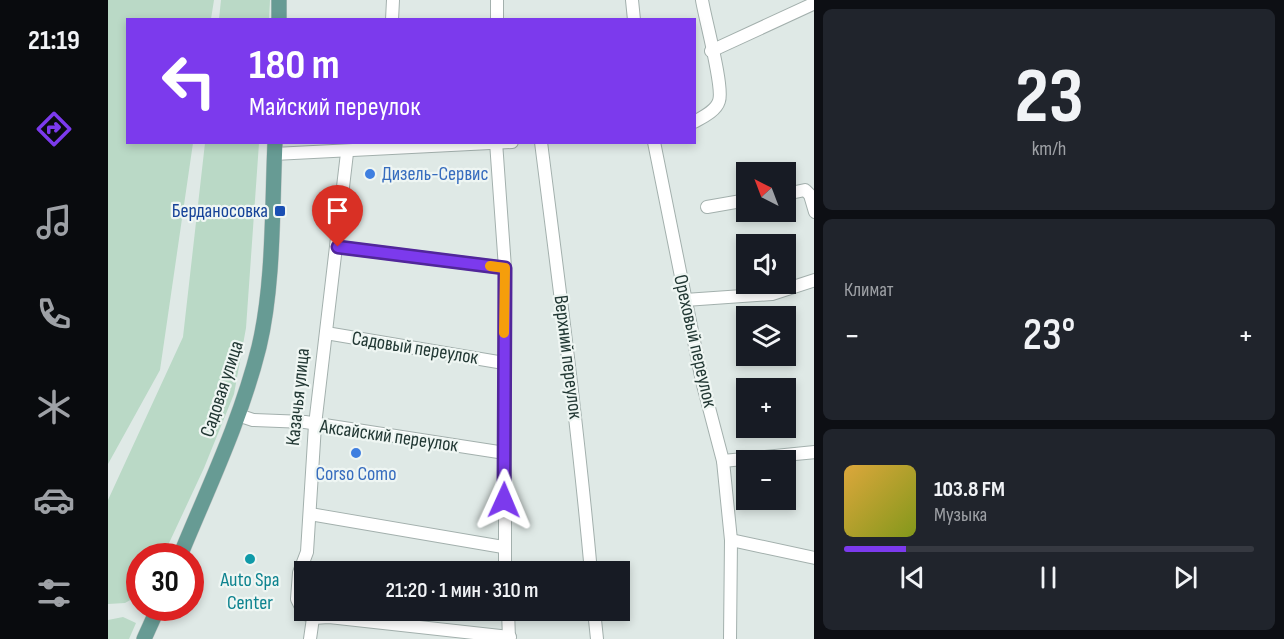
<!DOCTYPE html>
<html lang="ru">
<meta charset="utf-8">
<style>
:root{--surface:#171b24;--page:#20242c;--text:#f1f3f6;--muted:#9ea1a6;--line:#363941;--accent:#7c3aed}
body{margin:0;font-family:"Sofia Sans Condensed",sans-serif;background:var(--page);color:var(--text);height:100vh;display:flex;flex-direction:column;font-size:22px;white-space:nowrap}
*{box-sizing:border-box;margin:0}
p{font-size:20px;color:var(--muted)}
.icon{flex:none;width:33px;height:33px;fill:none;stroke:currentColor;stroke-width:2;stroke-linecap:round;stroke-linejoin:round}
.map{position:relative;flex:1;overflow:hidden}
.details{display:flex;flex-direction:column;gap:9px;padding:9px;background:#0d0f14;width:470px}
.details>*{flex:none}
.hud{position:absolute;left:18px;top:18px;width:570px;height:126px;border-radius:0px;box-shadow:0 3px 9px #0003;background:#7c3aed;color:#fff;overflow:hidden}
.needle{width:39px;rotate:318deg}
.controls{position:absolute;left:628px;top:162px;display:grid;gap:12px}
.controls a{display:grid;place-items:center;width:60px;height:60px;border-radius:0px;background:var(--surface);box-shadow:0 3px 9px #0003;font-size:30px}
.speed{position:absolute;left:18px;top:543px;display:flex;gap:12px;font-size:30px;font-weight:700;text-align:center}
.speed>*{display:grid;place-content:center;width:78px;height:78px;border-radius:50%;background:var(--surface);box-shadow:0 3px 9px #0003;line-height:1}
.speed .limit{border:9px solid #d22;background:#fff;color:#111}
.pin{position:absolute;display:grid;place-items:center;width:51px;height:51px;color:#fff;margin:-62px -26px;border-radius:50% 50% 50% 0;rotate:-45deg;box-shadow:0 0 6px #0007}
.pin .icon{rotate:45deg}
.me{position:absolute;width:66px;margin:-33px;rotate:1deg;stroke-linejoin:round;filter:drop-shadow(0 0 4px #0008)}
.turn{display:flex;align-items:center;gap:21px;height:126px;padding:0 24px;font-size:27px}
.turn .icon{width:78px;height:78px;stroke-width:2.5}
.turn b{display:block;font-size:42px;line-height:51px}
.big{font-size:45px;font-weight:600;line-height:1.1}
.details .tile{flex:1;display:flex;flex-direction:column;justify-content:center;gap:9px;min-width:0;padding:0 21px;border-radius:9px;background:var(--page)}
.details .dial{align-items:center;gap:0}
.dial b{font-size:78px;line-height:1}
.song{display:flex;align-items:center;gap:18px}
.cover{width:72px;height:72px;border-radius:9px;background:linear-gradient(135deg,hsl(40 70% 55%),hsl(70 70% 35%))}
.played{height:6px;border-radius:3px;background:linear-gradient(90deg,var(--accent) 15%,var(--line) 15%)}
.keys{display:flex;justify-content:space-around;direction:ltr}
.heat{display:flex;justify-content:space-between;align-items:center;font-size:33px;direction:ltr}
.trip{position:absolute;left:186px;top:561px;width:336px;height:60px;border-radius:0px;background:var(--surface);box-shadow:0 3px 9px #0003;font-weight:600;line-height:60px;text-align:center}
main{display:flex;flex:1;min-height:0}
.tab-bar{display:flex;flex-direction:column;width:108px;justify-content:space-around;align-items:center;background:#090b0e;color:var(--muted)}
.tab-bar .icon{width:42px;height:42px}
.tab-bar .selected{color:var(--accent)}
.tab-bar b{font-size:27px;color:var(--text)}
.map>svg:first-child{display:block}
.green{fill:#bad9c6}
.lines{fill:none;stroke-linecap:round;stroke-linejoin:round}
.minor-casing{stroke:#a3b0ad;stroke-width:14}
.major-casing{stroke:#bdc3c2;stroke-width:16}
.minor{stroke:#fff;stroke-width:12}
.major{stroke:#679b94;stroke-width:15}
.route-casing{stroke:#51269a;stroke-width:15}
.route{stroke:#7c3aed;stroke-width:10}
.slow{stroke:#f59e0b;stroke-width:10}
.shop-dot{fill:#3f7fe0;stroke:#eff6f3;stroke-width:2}
.transit-dot{fill:#1a4fb4;stroke:#eff6f3;stroke-width:2}
.culture-dot{fill:#0f9aa8;stroke:#eff6f3;stroke-width:2}
.labels{text-anchor:middle;dominant-baseline:central;stroke-width:4.5;stroke-linejoin:round;paint-order:stroke}
.shop-label{font-size:20px;fill:#366cbe;stroke:#eff6f3;text-anchor:start}
.transit-label{font-size:20px;fill:#164399;stroke:#eff6f3;text-anchor:end}
.street-label{font-size:20px;fill:#223834;stroke:#eff6f3}
.culture-label{font-size:20px;fill:#0d838f;stroke:#eff6f3}
</style>
<main>
<nav class="tab-bar">
<b>21:19</b>
<svg class="icon selected" aria-label="directions" viewBox="0 0 24 24"><path d="M12 3l9 9-9 9-9-9zM9 14v-3h6M13 9l2 2-2 2"/></svg>
<svg class="icon" aria-label="music" viewBox="0 0 24 24"><path d="M9 18V5l10-2v13"/><circle cx="6" cy="18" r="3"/><circle cx="16" cy="16" r="3"/></svg>
<svg class="icon" aria-label="phone" viewBox="0 0 24 24"><path d="M5 4h4l2 5-3 2q2 4 5 5l2-3 5 2v4C11 20 4 13 5 4z"/></svg>
<svg class="icon" aria-label="climate" viewBox="0 0 24 24"><path d="M12 3v18M4 7l16 10M4 17L20 7"/></svg>
<svg class="icon" aria-label="car" viewBox="0 0 24 24"><path d="M5 17H2v-5l4-1 3-4h7l3 4 3 1v5h-3M9 17h6M6 11h13"/><circle cx="7" cy="17" r="2"/><circle cx="17" cy="17" r="2"/></svg>
<svg class="icon" aria-label="filters" viewBox="0 0 24 24"><path d="M4 7h16M4 17h16"/><circle cx="9" cy="7" r="2"/><circle cx="15" cy="17" r="2"/></svg>
</nav>
<div class="map">
<svg width="707" height="639" viewBox="0 0 707 639">
<rect width="100%" height="100%" fill="#dfe9e6"/>
<g class="green">
<polygon points="0,0 106,0 103,19 20,20 20,142 85,143 52,370 0,464"/>
<polygon points="113,0 162,0 161,19 111,19"/>
<polygon points="97,143 151,143 138,328 126,394 96,468 55,556 32,556 31,595 17,603 0,604 0,500 75,337"/>
<polygon points="15,617 28,623 21,639 0,639 0,620"/>
</g>
<g class="lines">
<defs>
<g id="minor">
<polyline points="524,0 526,20"/>
<polyline points="284,20 285,0"/>
<polyline points="389,20 389,0"/>
<polyline points="603,51 707,3"/>
<path d="M586,122C595,117 608,111 611,101C616,87 597,19 594,0"/>
<polyline points="388,142 397,268 397,572"/>
<path d="M433,142C451,285 470,428 483,572"/>
<polyline points="546,142 594,381 615,461 623,540 622,639"/>
<polyline points="166,154 404,142"/>
<polyline points="678,194 697,190 702,195 707,212"/>
<polyline points="599,207 639,200"/>
<polyline points="230,247 397,268"/>
<polyline points="577,300 664,294 707,280"/>
<polyline points="218,333 396,363"/>
<polyline points="130,415 145,420 197,422 397,453"/>
<polyline points="615,461 707,452"/>
<polyline points="202,514 395,547"/>
<polyline points="623,540 707,558"/>
<polyline points="400,610 401,639"/>
<polyline points="486,610 489,639"/>
<polyline points="205,618 221,617 402,637"/>
<polyline points="202,639 205,618 196,613 189,599 191,573 199,552 207,425 239,153"/>
</g>
<g id="major">
<polyline points="171,20 171,0"/>
<path d="M72,556C100,488 133,420 151,347C166,284 164,208 167,142"/>
<polyline points="36,639 50,608"/>
</g>
</defs>
<use href="#minor" class="minor-casing"/>
<use href="#major" class="major-casing"/>
<use href="#minor" class="minor"/>
<use href="#major" class="major"/>
</g>
<g class="lines">
<defs>
<polyline id="route" points="230,247 397,268 396,500"/>
</defs>
<use href="#route" class="route-casing"/>
<use href="#route" class="route"/>
<polyline class="slow" points="382,266 397,268 396,333"/>
</g>
<g class="shop-dot">
<circle cx="262" cy="174" r="6"/>
<circle cx="248" cy="453" r="6"/>
</g>
<rect class="transit-dot" x="166" y="205" width="12" height="12" rx="3"/>
<circle class="culture-dot" cx="142" cy="559" r="6"/>
<g class="labels">
<g class="shop-label">
<text x="274" y="174">Дизель-Сервис</text>
<text x="248" y="474" text-anchor="middle">Corso Como</text>
</g>
<g class="transit-label">
<text x="160" y="211">Берданосовка</text>
</g>
<g class="street-label">
<text transform="translate(587 341) rotate(77)">Ореховый переулок</text>
<text transform="translate(307 348) rotate(9)">Садовый переулок</text>
<text transform="translate(460 357) rotate(83)">Верхний переулок</text>
<text transform="translate(114 389) rotate(-72)">Садовая улица</text>
<text transform="translate(190 397) rotate(-84)">Казачья улица</text>
<text transform="translate(281 436) rotate(8)">Аксайский переулок</text>
</g>
<g class="culture-label">
<text x="142" y="580">Auto Spa<tspan x="142" dy="23">Center</tspan></text>
</g>
</g>
</svg>
<div class="controls">
<a><svg class="needle" viewBox="-14 -14 28 28"><path d="M0-13l5 13h-10z" fill="#e53935"/><path d="M0 13l5-13h-10z" fill="#9ea1a6"/></svg></a>
<a><svg class="icon" aria-label="sound" viewBox="0 0 24 24"><path d="M4 9h4l5-4v14l-5-4H4zM17 9q2 3 0 6"/></svg></a>
<a><svg class="icon" aria-label="layers" viewBox="0 0 24 24"><path d="M12 4l9 5-9 5-9-5zM3 14l9 5 9-5"/></svg></a>
<a>+</a>
<a>−</a>
</div>
<div class="speed"><div class="limit">30</div></div>
<div class="pin" style="left:230px;top:247px;background:#d93025"><svg class="icon" aria-label="arrive" viewBox="0 0 24 24"><path d="M6 21V4h12l-3 4 3 4H6"/></svg></div>
<svg class="me" style="left:396px;top:500px" viewBox="-20 -20 40 40"><path d="M0-17L14 15 0 8-14 15z" fill="#7c3aed" stroke="#fff" stroke-width="4"/></svg>
<div class="trip">21:20 · 1 мин · 310 m</div>
<div class="hud">
<div class="turn"><svg class="icon" aria-label="left" viewBox="0 0 24 24"><path d="M17 20v-9H6M10 6l-5 5 5 5"/></svg><div><b>180 m</b>Майский переулок</div></div>
</div>
</div>
<section class="details">
<div class="tile dial"><b>23</b><p>km/h</p></div>
<div class="tile"><p>Климат</p>
<div class="heat"><a>−</a><b class="big">23°</b><a>+</a></div>
</div>
<div class="tile">
<div class="song"><i class="cover"></i><div><b>103.8 FM</b><p>Музыка</p></div></div>
<div class="played"></div>
<div class="keys"><svg class="icon" aria-label="previous" viewBox="0 0 24 24"><path d="M18 5L8 12l10 7zM5 5v14"/></svg><svg class="icon" aria-label="pause" viewBox="0 0 24 24"><path d="M8 5v14M16 5v14"/></svg><svg class="icon" aria-label="next" viewBox="0 0 24 24"><path d="M6 5l10 7-10 7zM19 5v14"/></svg></div>
</div>
</section>
</main>
